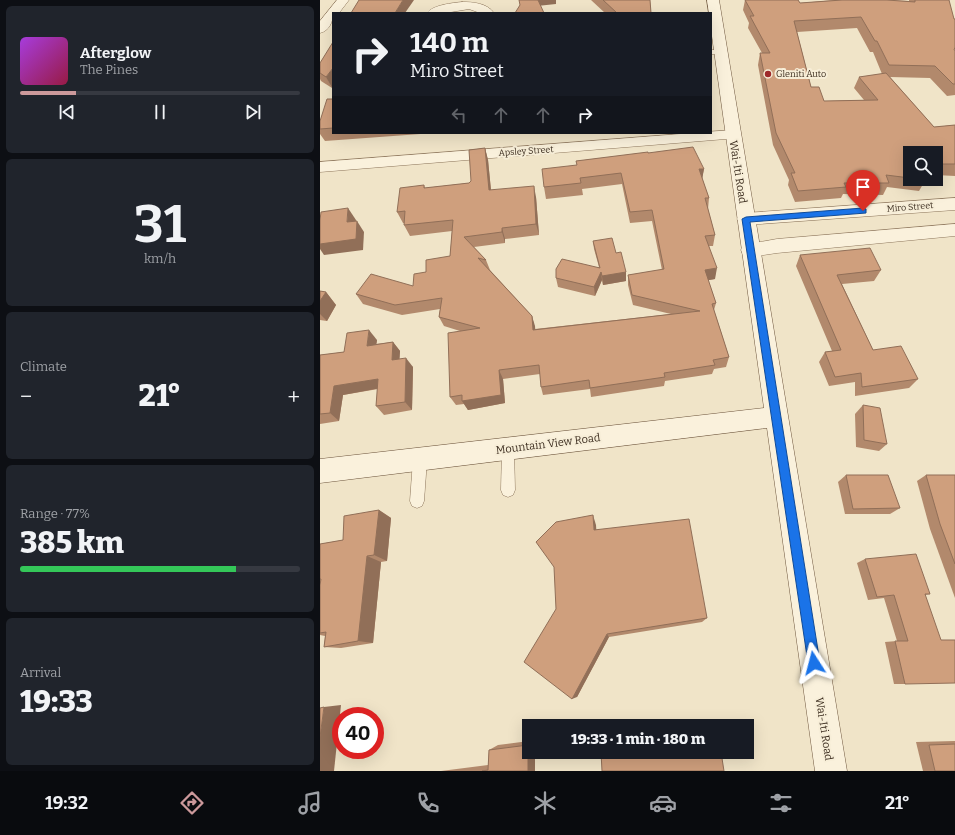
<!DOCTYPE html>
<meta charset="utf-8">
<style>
:root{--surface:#171b24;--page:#20242c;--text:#f1f3f6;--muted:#9ea1a6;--line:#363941;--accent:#cc999b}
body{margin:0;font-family:Bitter,serif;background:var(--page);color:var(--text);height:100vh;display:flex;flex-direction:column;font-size:15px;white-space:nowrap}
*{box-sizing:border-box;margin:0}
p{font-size:13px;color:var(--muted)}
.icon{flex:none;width:22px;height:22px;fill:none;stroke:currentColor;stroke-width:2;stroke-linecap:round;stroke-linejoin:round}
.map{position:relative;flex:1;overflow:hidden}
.sheet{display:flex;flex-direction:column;gap:6px;padding:6px;background:#0d0f14;width:320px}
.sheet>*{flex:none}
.hud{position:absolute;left:12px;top:12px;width:380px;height:122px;border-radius:0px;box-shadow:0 4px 16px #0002;background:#171b24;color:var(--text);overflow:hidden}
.buttons{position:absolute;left:583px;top:146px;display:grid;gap:8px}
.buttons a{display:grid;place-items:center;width:40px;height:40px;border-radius:0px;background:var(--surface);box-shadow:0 4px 16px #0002;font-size:20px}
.speed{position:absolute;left:12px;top:707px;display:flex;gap:8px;font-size:20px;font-weight:700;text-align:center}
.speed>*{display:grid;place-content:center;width:52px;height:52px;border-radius:50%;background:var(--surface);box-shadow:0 4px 16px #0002;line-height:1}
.speed .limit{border:6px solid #d22;background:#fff;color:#111}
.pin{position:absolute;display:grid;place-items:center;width:34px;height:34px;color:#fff;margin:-41px -17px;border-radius:50% 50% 50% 0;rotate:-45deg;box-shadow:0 0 4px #0007}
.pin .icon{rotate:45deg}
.me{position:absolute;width:44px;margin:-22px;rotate:351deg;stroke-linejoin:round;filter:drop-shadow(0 0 3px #0008)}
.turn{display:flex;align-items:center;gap:14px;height:84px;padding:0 12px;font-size:18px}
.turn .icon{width:52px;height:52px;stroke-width:2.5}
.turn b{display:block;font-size:28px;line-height:34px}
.lanes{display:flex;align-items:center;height:38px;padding:0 12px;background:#0003;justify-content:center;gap:20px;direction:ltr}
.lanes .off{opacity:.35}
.big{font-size:30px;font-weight:800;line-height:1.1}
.sheet .tile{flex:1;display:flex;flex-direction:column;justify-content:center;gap:6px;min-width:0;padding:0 14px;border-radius:6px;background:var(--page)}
.sheet .dial{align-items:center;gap:0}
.dial b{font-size:52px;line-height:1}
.song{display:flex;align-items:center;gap:12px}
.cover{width:48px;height:48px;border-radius:6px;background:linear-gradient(135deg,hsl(280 70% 55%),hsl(340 70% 35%))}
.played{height:4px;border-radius:2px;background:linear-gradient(90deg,var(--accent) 20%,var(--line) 20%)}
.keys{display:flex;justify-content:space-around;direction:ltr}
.heat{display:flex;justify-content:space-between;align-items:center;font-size:22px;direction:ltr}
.charge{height:6px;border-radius:3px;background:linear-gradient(90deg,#34c759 77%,var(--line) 0)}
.trip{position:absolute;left:202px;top:719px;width:232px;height:40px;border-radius:0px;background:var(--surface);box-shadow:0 4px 16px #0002;font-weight:800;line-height:40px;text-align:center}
.menu{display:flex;height:64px;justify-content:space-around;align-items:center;background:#090b0e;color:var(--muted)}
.menu .icon{width:28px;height:28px}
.menu .on{color:var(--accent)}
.menu b{font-size:18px;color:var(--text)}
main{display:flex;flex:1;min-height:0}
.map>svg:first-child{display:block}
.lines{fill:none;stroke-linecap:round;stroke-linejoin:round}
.lane-casing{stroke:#8d765c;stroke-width:1}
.street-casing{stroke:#8d765c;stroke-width:1}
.secondary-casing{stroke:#6f573f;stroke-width:1}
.lane{fill:#faf1dc;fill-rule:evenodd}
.street{fill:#faf1dc;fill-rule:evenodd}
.secondary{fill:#faf1dc;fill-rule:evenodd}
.wall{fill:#b2896c;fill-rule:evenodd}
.shaded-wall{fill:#916f58}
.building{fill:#cf9f7d;stroke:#916f58}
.route{fill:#1a73e8;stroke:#114b97}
.poi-dot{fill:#9e2a2b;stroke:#f7eed8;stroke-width:1.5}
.labels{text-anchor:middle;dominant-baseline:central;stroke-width:4;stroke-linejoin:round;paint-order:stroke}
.far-poi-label{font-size:9px;fill:#3d2e20;stroke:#f7eed8;text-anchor:start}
.far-street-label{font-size:9px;fill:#3d2e20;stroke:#f7eed8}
.street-label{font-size:11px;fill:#3d2e20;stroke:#f7eed8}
</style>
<main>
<section class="sheet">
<div class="tile">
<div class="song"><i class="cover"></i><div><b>Afterglow</b><p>The Pines</p></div></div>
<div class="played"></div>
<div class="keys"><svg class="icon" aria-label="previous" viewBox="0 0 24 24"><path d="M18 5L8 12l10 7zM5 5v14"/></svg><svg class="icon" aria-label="pause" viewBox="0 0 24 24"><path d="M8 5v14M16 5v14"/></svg><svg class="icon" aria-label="next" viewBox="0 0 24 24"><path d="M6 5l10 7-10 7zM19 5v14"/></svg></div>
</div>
<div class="tile dial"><b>31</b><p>km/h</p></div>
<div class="tile"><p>Climate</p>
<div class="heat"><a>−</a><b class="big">21°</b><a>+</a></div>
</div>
<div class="tile"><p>Range · 77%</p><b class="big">385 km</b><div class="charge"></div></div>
<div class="tile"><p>Arrival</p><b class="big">19:33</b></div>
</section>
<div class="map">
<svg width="635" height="771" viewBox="0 0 635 771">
<rect width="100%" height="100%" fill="#f0e4c8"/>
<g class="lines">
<defs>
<g id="lane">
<polygon points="391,50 400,50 404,52 400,54 391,54"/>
<polygon points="188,443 193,445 194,449 195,490 193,495 188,497 183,495 181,490 182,449 183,445"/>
<polygon points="100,454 105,456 107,460 104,501 102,506 97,508 92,506 90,501 93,460 95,456"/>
</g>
<g id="street">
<path d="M17,0H29L19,13H13C13,22 9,31 0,33V21Z"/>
<path d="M142,2C153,2 167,3 174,13H160L149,9L125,13H107C113,5 132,3 142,2Z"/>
<polygon points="412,130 418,132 420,135 418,138 0,172 0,162"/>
<polygon points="635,198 635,210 426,225 420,223 417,219 420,215 426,213"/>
<polygon points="635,224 635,236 457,253 430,257 423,255 421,250 423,245 457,239"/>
</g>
<polygon id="secondary" points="387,0 399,0 527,771 495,771 447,428 0,483 0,459 444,408 391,29 391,13 389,13"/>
</defs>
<use href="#lane" class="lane-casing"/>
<use href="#street" class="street-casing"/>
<use href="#secondary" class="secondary-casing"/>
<use href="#lane" class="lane"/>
<use href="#street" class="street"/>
<use href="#secondary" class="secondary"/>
</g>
<g class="wall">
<polygon points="271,0 330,0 331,13 285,13"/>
<path d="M425,0H478L480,3L515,0H514H567L589,1V0H629L634,50H635V95L627,96L610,78L570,77L614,127L635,125V176L616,175V153H590V179H606L599,191L567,187L563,195L523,194L521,198L475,202L468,185L469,180L453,145L438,65L440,53H442L428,28L429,23L423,10ZM537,28L550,52H553L562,74L539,77L534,88L544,100L504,101L491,87L477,32Z"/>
<polygon points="0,63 12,88 1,81 0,79"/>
<polygon points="13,99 13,133 114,133 5,141 0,134 0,121"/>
<polygon points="165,148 168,160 171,190 216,197 219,235 185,239 185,243 154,247 166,260 170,270 212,316 215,329 351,314 313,305 308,285 308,275 342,270 332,221 310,223 302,184 262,189 263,195 226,199 224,187 257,165 256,161 328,153 384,169 382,178 389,198 388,209 395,235 393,246 389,246 395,279 388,280 396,303 394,310 409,357 406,367 394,369 392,374 345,381 344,386 271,397 270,389 223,395 221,387 220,374 183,379 185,403 148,410 144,404 136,405 130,397 140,331 124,326 119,317 120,309 82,315 43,304 36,294 93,286 106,272 130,256 132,231 90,236 84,225 84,223 83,223 77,212 104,185 105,188 149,183 151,181"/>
<polygon points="273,241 296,253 306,272 306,281 283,285 282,280 275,296 238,287 236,278 279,267 274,249"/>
<polygon points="480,255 561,270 554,281 522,284 553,350 598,379 589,388 535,396 535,382 509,386 499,362 505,352 512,351 476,266"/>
<polygon points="0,291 6,292 16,305 7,321 0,320"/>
<polygon points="57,340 56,344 73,342 80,351 79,359 93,367 92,410 64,415 56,406 58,389 23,395 19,421 0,424 0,355 24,352"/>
<polygon points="543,405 567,444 559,451 536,447 535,414"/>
<polygon points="526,475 580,508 570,514 525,514 518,482"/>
<polygon points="606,475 635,475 635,598 610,529 597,481"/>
<polygon points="59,510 71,518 67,561 61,562 53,643 21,648 4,647 5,636 0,635 0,544 23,540"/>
<polygon points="276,525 276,530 387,618 382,622 289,637 257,697 236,609"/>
<polygon points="545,559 610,594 605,595 585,684 574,684 565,642 577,641 564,598 548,600 537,563"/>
<polygon points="392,725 394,726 383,726"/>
<polygon points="209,741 209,752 215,752 215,771 121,771 168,765 169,750 178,745"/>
<polygon points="635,741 635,771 603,771 596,742"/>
</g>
<g class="shaded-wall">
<polygon points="83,0 94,0 85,13 75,13"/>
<polygon points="216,0 236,0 236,4 217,6"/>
<polygon points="13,68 13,87 12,88 6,77"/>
<polygon points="165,148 168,160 172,201 169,190"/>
<polygon points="379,169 384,169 382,180"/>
<polygon points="214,186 216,197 219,235 216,224"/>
<polygon points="28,208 36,220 34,234 27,222"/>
<polygon points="37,221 44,232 43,250 4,255 0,249 0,244"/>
<polygon points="182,228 185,239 185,243 182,232"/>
<polygon points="397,268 395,279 384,281 385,270"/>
<polygon points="281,272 282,280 275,296 274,287"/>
<polygon points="306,272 306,281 283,285 282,276"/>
<polygon points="6,292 16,305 7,321 0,314 0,301"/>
<polygon points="212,316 215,326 216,339 213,330"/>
<polygon points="49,330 57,340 55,355 47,346"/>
<polygon points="73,342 80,351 79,369 72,360"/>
<polygon points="86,358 93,367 92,410 85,402"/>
<polygon points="179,370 183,379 185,403 148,410 142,401"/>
<polygon points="58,379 66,387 23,395 19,421 10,413 14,386"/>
<polygon points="59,510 71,518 67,561 54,555"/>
<polygon points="273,515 276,525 277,540 274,530"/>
<polygon points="47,556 61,562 53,643 38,641"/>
<polygon points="287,634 289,637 257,697 252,699"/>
<polygon points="21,705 14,771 0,771 0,737 4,707"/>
<polygon points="208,745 209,745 209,752 215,752 215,771 208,771"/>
</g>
<g class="building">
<polygon points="39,0 83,0 75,13 31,13"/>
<polygon points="199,0 218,0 224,13 195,13 200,5"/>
<polygon points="283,0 330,0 331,13 297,13"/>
<polygon points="425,0 478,0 480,3 522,0 567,0 595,2 595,0 629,0 634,19 635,19 635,47 634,50 635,50 635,84 633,84 615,66 569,65 557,41 555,41 541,17 474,21 491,87 499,87 504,101 558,100 539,77 566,73 614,127 635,125 635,164 616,164 616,153 590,153 590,178 566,175 569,183 524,183 526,187 478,191 471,173 475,173 456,133 440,53 450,53 430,16 434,16"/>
<polygon points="13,42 13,68 6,77 0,73 0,63"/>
<polygon points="7,99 13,99 13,128 0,129 0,121"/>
<polygon points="373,147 384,169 379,169 389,198 385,198 395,235 385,236 397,268 385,270 396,303 392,304 409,357 393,360 395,365 344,373 345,377 270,388 269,380 221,387 219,365 179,370 181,395 142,401 142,395 130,397 128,333 160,328 119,317 122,298 75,305 36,294 51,274 93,286 94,274 106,272 106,260 130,256 133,220 84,225 85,211 77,212 80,188 104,185 104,188 149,183 151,181 149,150 165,148 169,190 214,186 216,224 182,228 182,232 144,237 166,260 158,258 212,316 213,330 380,311 312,295 308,275 344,269 332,210 310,212 301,173 260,178 261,183 224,187 222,169 257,165 256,161 328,152 328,153"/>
<polygon points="28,208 27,222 37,221 36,239 0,244 0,220 1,212"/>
<polygon points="292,238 296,253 301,252 306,272 282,276 281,272 274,287 236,278 236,269 242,259 280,268 273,241"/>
<polygon points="550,248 561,270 517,275 553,350 581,346 598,379 542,387 541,373 515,377 505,352 521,350 480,255"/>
<polygon points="0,291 6,292 0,301"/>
<polygon points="49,330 47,346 73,342 72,360 86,358 85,402 56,406 58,379 14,386 10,413 0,414 0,355 24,352 27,333"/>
<polygon points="543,405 560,408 567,444 544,440"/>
<polygon points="526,475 568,475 580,508 533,509"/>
<polygon points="606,475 635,475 635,564 620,524"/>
<polygon points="59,510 54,555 47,556 38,641 4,647 6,632 0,633 0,585 1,579 0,579 0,544 23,540 24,516"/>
<polygon points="273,515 274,530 369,519 387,618 287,634 252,699 204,662 236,609 234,567 216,542 236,522"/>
<polygon points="596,554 610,594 605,594 621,640 635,640 635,683 585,684 575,641 588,641 574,595 557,597 545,559"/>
<polygon points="4,707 0,737 0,708"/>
<polygon points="635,744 635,771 615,771 609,745"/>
<polygon points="208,745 208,771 162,771 168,770 169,750"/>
<polygon points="281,752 401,752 404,771 282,771"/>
</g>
<polygon class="route" points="543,208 546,209 546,213 430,222 500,663 498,668 494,669 490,668 488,663 422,219 426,217"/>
<circle class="poi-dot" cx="448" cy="74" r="4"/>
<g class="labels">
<g class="far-poi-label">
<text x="456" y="74">Gleniti Auto</text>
</g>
<g class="far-street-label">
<text transform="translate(206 151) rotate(-4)">Apsley Street</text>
<text transform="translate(590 207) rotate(-5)">Miro Street</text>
</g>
<g class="street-label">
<text transform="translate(418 172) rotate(81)">Wai-Iti Road</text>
<text transform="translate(228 444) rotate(-7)">Mountain View Road</text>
<text transform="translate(504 729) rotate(81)">Wai-Iti Road</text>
</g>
</g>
</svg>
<div class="buttons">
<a><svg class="icon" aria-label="search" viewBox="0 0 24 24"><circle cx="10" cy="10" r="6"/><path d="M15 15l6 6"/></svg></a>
</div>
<div class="speed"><div class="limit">40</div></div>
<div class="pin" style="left:543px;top:211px;background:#d93025"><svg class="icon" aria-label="arrive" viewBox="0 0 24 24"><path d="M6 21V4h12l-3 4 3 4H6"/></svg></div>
<svg class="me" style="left:494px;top:663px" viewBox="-20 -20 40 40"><path d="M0-17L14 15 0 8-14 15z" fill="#1a73e8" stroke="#fff" stroke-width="4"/></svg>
<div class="trip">19:33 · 1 min · 180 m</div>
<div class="hud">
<div class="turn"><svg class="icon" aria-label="right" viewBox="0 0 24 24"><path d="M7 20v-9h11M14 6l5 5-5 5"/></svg><div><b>140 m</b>Miro Street</div></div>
<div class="lanes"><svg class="icon off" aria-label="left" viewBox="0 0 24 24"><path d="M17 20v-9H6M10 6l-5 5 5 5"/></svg><svg class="icon off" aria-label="ahead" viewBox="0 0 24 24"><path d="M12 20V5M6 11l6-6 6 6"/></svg><svg class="icon off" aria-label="ahead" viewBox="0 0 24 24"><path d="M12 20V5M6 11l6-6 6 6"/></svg><svg class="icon" aria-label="right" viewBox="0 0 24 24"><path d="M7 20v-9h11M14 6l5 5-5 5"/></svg></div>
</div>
</div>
</main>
<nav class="menu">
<b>19:32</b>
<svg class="icon on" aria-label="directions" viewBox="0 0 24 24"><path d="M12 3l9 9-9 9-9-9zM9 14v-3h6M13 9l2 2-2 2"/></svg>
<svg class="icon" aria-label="music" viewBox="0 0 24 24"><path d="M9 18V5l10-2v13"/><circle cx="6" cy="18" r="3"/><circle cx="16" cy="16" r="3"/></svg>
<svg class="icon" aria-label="phone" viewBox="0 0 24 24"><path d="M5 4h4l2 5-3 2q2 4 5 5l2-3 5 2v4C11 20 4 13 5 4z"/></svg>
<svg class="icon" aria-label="climate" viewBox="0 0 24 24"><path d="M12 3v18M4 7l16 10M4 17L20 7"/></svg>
<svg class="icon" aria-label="car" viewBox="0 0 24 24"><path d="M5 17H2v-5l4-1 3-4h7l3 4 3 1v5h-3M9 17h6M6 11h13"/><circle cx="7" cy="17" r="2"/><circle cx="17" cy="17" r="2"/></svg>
<svg class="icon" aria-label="filters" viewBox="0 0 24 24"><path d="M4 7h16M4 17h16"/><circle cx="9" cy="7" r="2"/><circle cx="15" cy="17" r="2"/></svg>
<b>21°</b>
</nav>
